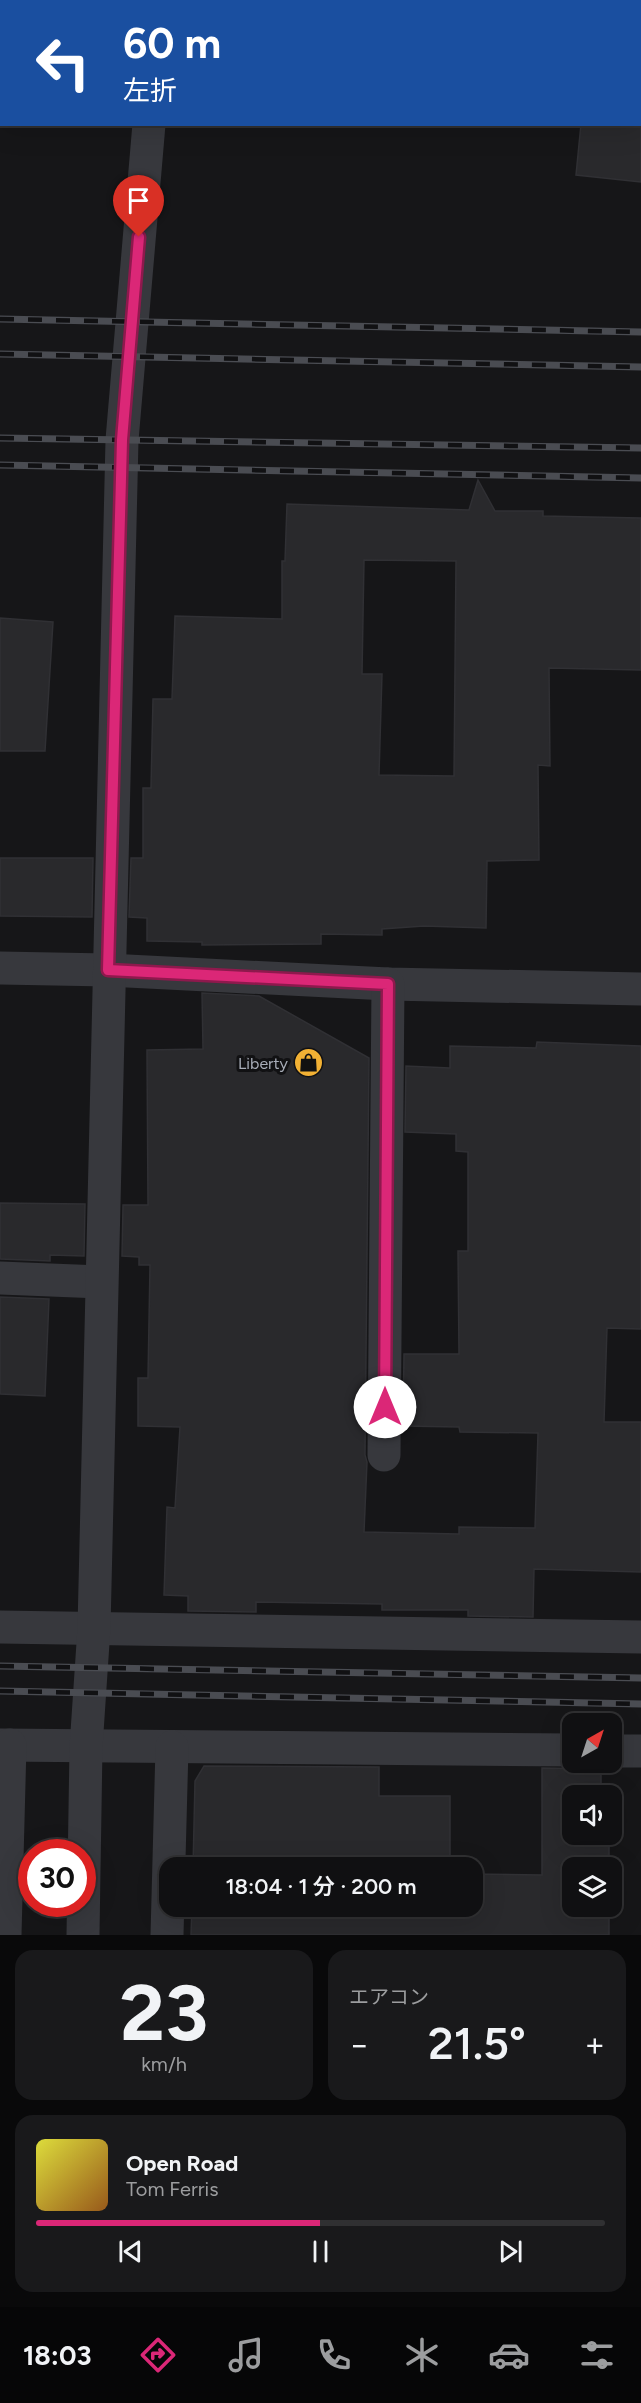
<!DOCTYPE html>
<html lang="ja">
<meta charset="utf-8">
<style>
:root{--surface:#101012;--page:#19191b;--text:#f1f3f6;--muted:#9c9d9f;--line:#303032;--accent:#db2777}
body{margin:0;font-family:Figtree,"Noto Sans JP",sans-serif;background:var(--page);color:var(--text);height:100vh;display:flex;flex-direction:column;font-size:22px;white-space:nowrap}
*{box-sizing:border-box;margin:0}
p{font-size:20px;color:var(--muted)}
.icon{flex:none;width:33px;height:33px;fill:none;stroke:currentColor;stroke-width:2;stroke-linecap:round;stroke-linejoin:round}
.map{position:relative;height:1935px;overflow:hidden}
.panel{display:flex;flex-direction:column;gap:15px;padding:15px;background:#09090a;flex:1}
.panel>*{flex:none}
.banner{position:absolute;left:0px;top:0px;width:642px;height:126px;box-shadow:0 6px 24px #0002,0 0 0 2px var(--line);background:#1a4fa0;color:#fff;overflow:hidden}
.needle{width:39px;rotate:39deg}
.fabs{position:absolute;left:562px;top:1713px;display:grid;gap:12px}
.fabs a{display:grid;place-items:center;width:60px;height:60px;border-radius:12px;background:var(--surface);box-shadow:0 6px 24px #0002,0 0 0 2px var(--line);font-size:30px}
.speed{position:absolute;left:18px;top:1839px;display:flex;gap:12px;font-size:30px;font-weight:700;text-align:center}
.speed>*{display:grid;place-content:center;width:78px;height:78px;border-radius:50%;background:var(--surface);box-shadow:0 6px 24px #0002,0 0 0 2px var(--line);line-height:1}
.speed .limit{border:9px solid #d22;background:#fff;color:#111}
.pin{position:absolute;display:grid;place-items:center;width:51px;height:51px;color:#fff;margin:-62px -26px;border-radius:50% 50% 50% 0;rotate:-45deg;box-shadow:0 0 6px #0007}
.pin .icon{rotate:45deg}
.me{position:absolute;width:66px;margin:-33px;rotate:0deg;stroke-linejoin:round;filter:drop-shadow(0 0 4px #0008)}
.turn{display:flex;align-items:center;gap:21px;height:126px;padding:0 24px;font-size:27px}
.turn .icon{width:78px;height:78px;stroke-width:2.5}
.turn b{display:block;font-size:42px;line-height:51px}
.big{font-size:45px;font-weight:600;line-height:1.1}
.panel .card{flex:1;display:flex;flex-direction:column;justify-content:center;gap:9px;min-width:0;padding:0 21px;border-radius:18px;background:var(--page)}
.panel .dial{align-items:center;gap:0}
.dial b{font-size:78px;line-height:1}
.song{display:flex;align-items:center;gap:18px}
.cover{width:72px;height:72px;border-radius:9px;background:linear-gradient(135deg,hsl(60 70% 55%),hsl(30 70% 35%))}
.played{height:6px;border-radius:3px;background:linear-gradient(90deg,var(--accent) 50%,var(--line) 50%)}
.keys{display:flex;justify-content:space-around;direction:ltr}
.heat{display:flex;justify-content:space-between;align-items:center;font-size:33px;direction:ltr}
.panel .tiles{flex:1;display:grid;gap:15px;grid-template-columns:1fr 1fr}
.card:last-child{grid-column:span 2}
.trip{position:absolute;left:159px;top:1857px;width:324px;height:60px;border-radius:18px;background:var(--surface);box-shadow:0 6px 24px #0002,0 0 0 2px var(--line);font-weight:600;line-height:60px;text-align:center}
.menu{display:flex;height:96px;justify-content:space-around;align-items:center;background:#060607;color:var(--muted)}
.menu .icon{width:42px;height:42px}
.menu .active{color:var(--accent)}
.menu b{font-size:27px;color:var(--text)}
.map>svg:first-child{display:block}
.building{fill:#29292c;stroke:#303034;stroke-width:1.5;fill-rule:evenodd}
.lines{fill:none;stroke-linecap:round;stroke-linejoin:round}
.street{stroke:#37383d;stroke-width:33}
.rail-casing{stroke:#4a4c52;stroke-width:7}
.rail{stroke:#111113;stroke-width:4.5;stroke-dasharray:14;stroke-linecap:butt}
.route-casing{stroke:#8e194d;stroke-width:15}
.route{stroke:#db2777;stroke-width:10}
.labels{text-anchor:middle;dominant-baseline:central;stroke-width:6;stroke-linejoin:round;paint-order:stroke}
.poi-label{font-size:16px;fill:#a8adb8;stroke:#111113;text-anchor:end}
</style>
<div class="map">
<svg width="641" height="1935" viewBox="0 0 641 1935">
<rect width="100%" height="100%" fill="#161618"/>
<g class="building">
<polygon points="581,124 641,124 641,182 576,175"/>
<path d="M478,480L495,511H543V516L641,518V670L549,668L550,766L538,765L539,860L487,861L486,928L424,926L382,929V935L321,934V944L202,945V942L147,941V918L129,917L131,858H143V788H151L153,699H172L175,616L282,619V561H285L287,504L469,510ZM364,560L456,561L454,776L379,775L382,674H362Z"/>
<polygon points="0,618 53,622 45,751 0,751"/>
<polygon points="0,858 93,858 92,917 0,916"/>
<polygon points="202,993 259,996 369,1058 365,1455 367,1462 364,1532 459,1534 459,1527 535,1528 538,1433 460,1432 459,1427 403,1426 404,1354 459,1354 458,1251 468,1251 468,1152 456,1151 456,1134 405,1132 406,1066 450,1068 450,1046 536,1048 537,1042 641,1046 641,1329 607,1328 604,1422 641,1422 641,1572 534,1569 533,1617 468,1616 468,1610 382,1610 382,1604 256,1602 256,1612 188,1611 188,1596 164,1595 167,1507 175,1508 180,1427 138,1426 138,1378 148,1378 150,1265 139,1265 139,1257 122,1256 123,1205 148,1205 147,1050 203,1049"/>
<polygon points="0,1203 85,1204 84,1256 50,1255 50,1261 0,1259"/>
<polygon points="0,1297 49,1299 45,1396 0,1394"/>
<polygon points="204,1766 379,1767 379,1796 450,1796 450,1868 193,1868 195,1781"/>
<polygon points="542,1768 601,1769 601,1796 573,1796 573,1834 609,1834 609,1868 573,1868 573,1906 609,1906 609,1935 191,1935 192,1906 472,1906 472,1874 542,1875"/>
</g>
<g class="lines">
<g class="street">
<polyline points="159,2 159,0"/>
<polyline points="0,968 108,970 388,984 641,989"/>
<polyline points="0,1278 101,1282"/>
<polyline points="384,1455 388,984"/>
<polyline points="0,1627 641,1637"/>
<polyline points="0,1745 573,1750"/>
<polyline points="612,1751 641,1751"/>
<polyline points="5,1935 10,1745"/>
<polyline points="83,1935 86,1747 94,1628 122,440 149,124"/>
<polyline points="167,1935 172,1747"/>
</g>
<defs>
<g id="rail">
<polyline points="0,319 641,332"/>
<polyline points="0,354 641,367"/>
<polyline points="0,438 641,448"/>
<polyline points="0,465 641,478"/>
<polyline points="0,1666 641,1678"/>
<polyline points="0,1691 641,1704"/>
</g>
</defs>
<use href="#rail" class="rail-casing"/>
<use href="#rail" class="rail"/>
</g>
<g class="lines">
<defs>
<polyline id="route" points="139,237 122,440 108,970 388,984 385,1407"/>
</defs>
<use href="#route" class="route-casing"/>
<use href="#route" class="route"/>
</g>
<defs>
<symbol id="shop-disc" viewBox="-11 -11 22 22"><circle r="9.5" fill="#f2b134" stroke="#111113"/><path d="M-5-2.5h2.3a2.7 3.5 0 0 1 5.4 0H5L5.5 6h-11ZM-1.5-2.5h3a1.5 2.3 0 0 0-3 0Z" fill="#111"/></symbol>
</defs>
<g fill-rule="evenodd">
<use href="#shop-disc" x="292" y="1046" width="33" height="33"/>
</g>
<g class="labels">
<g class="poi-label">
<text x="288" y="1063">Liberty</text>
</g>
</g>
</svg>
<div class="fabs">
<a><svg class="needle" viewBox="-14 -14 28 28"><path d="M0-13l5 13h-10z" fill="#e53935"/><path d="M0 13l5-13h-10z" fill="#9c9d9f"/></svg></a>
<a><svg class="icon" aria-label="sound" viewBox="0 0 24 24"><path d="M4 9h4l5-4v14l-5-4H4zM17 9q2 3 0 6"/></svg></a>
<a><svg class="icon" aria-label="layers" viewBox="0 0 24 24"><path d="M12 4l9 5-9 5-9-5zM3 14l9 5 9-5"/></svg></a>
</div>
<div class="speed"><div class="limit">30</div></div>
<div class="pin" style="left:139px;top:237px;background:#d93025"><svg class="icon" aria-label="arrive" viewBox="0 0 24 24"><path d="M6 21V4h12l-3 4 3 4H6"/></svg></div>
<svg class="me" style="left:385px;top:1407px" viewBox="-20 -20 40 40"><circle r="19" fill="#fff"/><path d="M0-13L10 11 0 6-10 11z" fill="#db2777"/></svg>
<div class="trip">18:04 · 1 分 · 200 m</div>
<div class="banner">
<div class="turn"><svg class="icon" aria-label="left" viewBox="0 0 24 24"><path d="M17 20v-9H6M10 6l-5 5 5 5"/></svg><div><b>60 m</b>左折</div></div>
</div>
</div>
<section class="panel">
<div class="tiles">
<div class="card dial"><b>23</b><p>km/h</p></div>
<div class="card"><p>エアコン</p>
<div class="heat"><a>−</a><b class="big">21.5°</b><a>+</a></div>
</div>
<div class="card">
<div class="song"><i class="cover"></i><div><b>Open Road</b><p>Tom Ferris</p></div></div>
<div class="played"></div>
<div class="keys"><svg class="icon" aria-label="previous" viewBox="0 0 24 24"><path d="M18 5L8 12l10 7zM5 5v14"/></svg><svg class="icon" aria-label="pause" viewBox="0 0 24 24"><path d="M8 5v14M16 5v14"/></svg><svg class="icon" aria-label="next" viewBox="0 0 24 24"><path d="M6 5l10 7-10 7zM19 5v14"/></svg></div>
</div>
</div>
</section>
<nav class="menu">
<b>18:03</b>
<svg class="icon active" aria-label="directions" viewBox="0 0 24 24"><path d="M12 3l9 9-9 9-9-9zM9 14v-3h6M13 9l2 2-2 2"/></svg>
<svg class="icon" aria-label="music" viewBox="0 0 24 24"><path d="M9 18V5l10-2v13"/><circle cx="6" cy="18" r="3"/><circle cx="16" cy="16" r="3"/></svg>
<svg class="icon" aria-label="phone" viewBox="0 0 24 24"><path d="M5 4h4l2 5-3 2q2 4 5 5l2-3 5 2v4C11 20 4 13 5 4z"/></svg>
<svg class="icon" aria-label="climate" viewBox="0 0 24 24"><path d="M12 3v18M4 7l16 10M4 17L20 7"/></svg>
<svg class="icon" aria-label="car" viewBox="0 0 24 24"><path d="M5 17H2v-5l4-1 3-4h7l3 4 3 1v5h-3M9 17h6M6 11h13"/><circle cx="7" cy="17" r="2"/><circle cx="17" cy="17" r="2"/></svg>
<svg class="icon" aria-label="filters" viewBox="0 0 24 24"><path d="M4 7h16M4 17h16"/><circle cx="9" cy="7" r="2"/><circle cx="15" cy="17" r="2"/></svg>
</nav>
